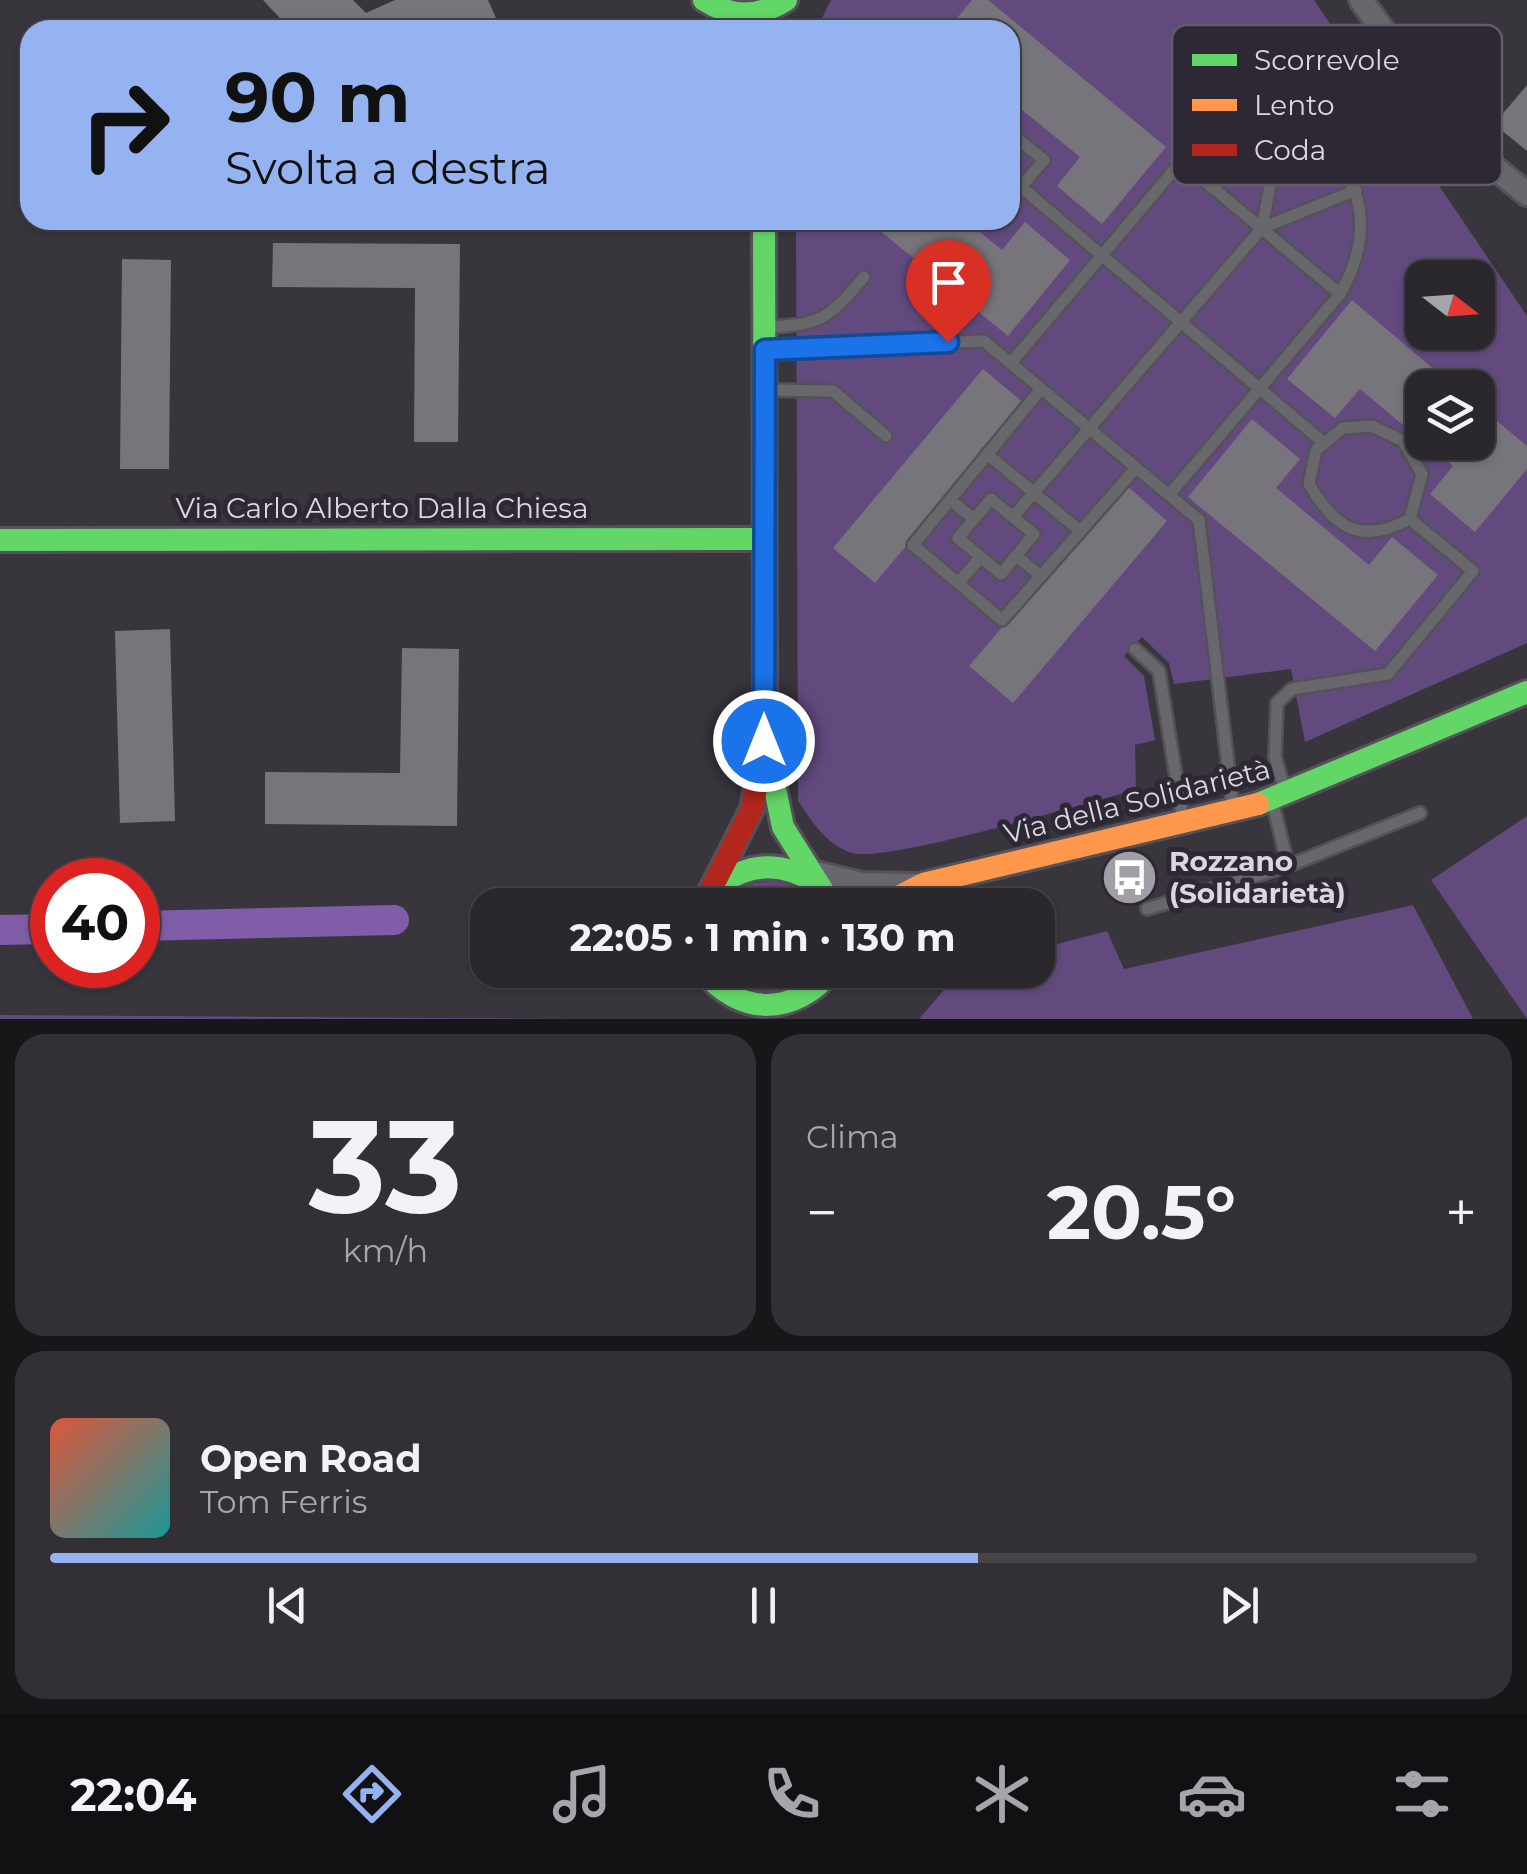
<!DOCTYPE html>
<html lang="it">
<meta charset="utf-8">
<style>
:root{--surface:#2a282d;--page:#323035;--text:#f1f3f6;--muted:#a5a6aa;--line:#464449;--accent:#95b2f1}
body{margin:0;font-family:Montserrat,sans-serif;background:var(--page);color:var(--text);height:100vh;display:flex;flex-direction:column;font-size:38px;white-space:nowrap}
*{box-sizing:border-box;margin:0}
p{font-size:32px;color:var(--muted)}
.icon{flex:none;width:55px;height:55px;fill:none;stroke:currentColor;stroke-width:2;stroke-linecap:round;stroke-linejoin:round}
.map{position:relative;height:1019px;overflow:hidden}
.panel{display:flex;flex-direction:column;gap:15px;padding:15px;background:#171619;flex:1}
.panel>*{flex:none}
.top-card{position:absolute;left:20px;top:20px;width:1000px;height:210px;border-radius:30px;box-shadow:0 2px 8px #0004,0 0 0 2px var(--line);background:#95b2f1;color:#111;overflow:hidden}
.needle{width:65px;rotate:107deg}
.buttons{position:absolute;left:1405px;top:260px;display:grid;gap:20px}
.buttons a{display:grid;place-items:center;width:90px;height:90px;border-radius:20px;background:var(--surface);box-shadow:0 2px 8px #0004,0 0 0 2px var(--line);font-size:50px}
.speed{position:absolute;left:30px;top:858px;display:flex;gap:20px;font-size:50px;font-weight:700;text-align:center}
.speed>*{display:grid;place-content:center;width:130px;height:130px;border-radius:50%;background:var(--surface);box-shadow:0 2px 8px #0004,0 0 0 2px var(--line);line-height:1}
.speed .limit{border:15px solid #d22;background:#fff;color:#111}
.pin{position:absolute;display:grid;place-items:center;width:85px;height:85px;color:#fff;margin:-102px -42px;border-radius:50% 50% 50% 0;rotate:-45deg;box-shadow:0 0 10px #0007}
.pin .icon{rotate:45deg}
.me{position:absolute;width:110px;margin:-55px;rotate:0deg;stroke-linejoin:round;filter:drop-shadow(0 0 8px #0008)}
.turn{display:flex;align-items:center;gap:35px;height:210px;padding:0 40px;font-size:45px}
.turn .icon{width:130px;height:130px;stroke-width:2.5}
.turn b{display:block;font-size:70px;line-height:85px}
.big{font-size:75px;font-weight:700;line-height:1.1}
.panel .tile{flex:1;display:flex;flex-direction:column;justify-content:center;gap:15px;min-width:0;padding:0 35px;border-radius:30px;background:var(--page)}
.panel .dial{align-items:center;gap:0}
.dial b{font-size:130px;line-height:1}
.song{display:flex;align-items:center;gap:30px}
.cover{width:120px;height:120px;border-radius:15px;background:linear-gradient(135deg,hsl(10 70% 55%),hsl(180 70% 35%))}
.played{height:10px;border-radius:5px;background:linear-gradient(90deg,var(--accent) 65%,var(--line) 65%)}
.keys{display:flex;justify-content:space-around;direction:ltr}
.heat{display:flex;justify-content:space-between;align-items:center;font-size:55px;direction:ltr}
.panel .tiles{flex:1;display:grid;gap:15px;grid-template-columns:1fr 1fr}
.tile:last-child{grid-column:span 2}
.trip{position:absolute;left:470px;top:888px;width:585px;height:100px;border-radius:30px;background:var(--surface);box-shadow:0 2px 8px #0004,0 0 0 2px var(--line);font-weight:700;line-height:100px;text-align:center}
.tab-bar{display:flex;height:160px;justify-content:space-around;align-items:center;background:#111012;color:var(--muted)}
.tab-bar .icon{width:70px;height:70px}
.tab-bar .selected{color:var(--accent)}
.tab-bar b{font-size:45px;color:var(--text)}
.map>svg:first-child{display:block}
.green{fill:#624a7f;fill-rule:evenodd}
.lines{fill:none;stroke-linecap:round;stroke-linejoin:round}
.canal{stroke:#805da8;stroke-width:30}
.building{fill:#77757b}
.lane-casing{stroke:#545258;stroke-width:16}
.street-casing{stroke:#545258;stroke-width:28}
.fast-casing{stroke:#545258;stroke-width:28}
.slow-casing{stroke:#545258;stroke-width:28}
.jam-casing{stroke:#545258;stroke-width:28}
.lane{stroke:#68676c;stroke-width:11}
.street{stroke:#68676c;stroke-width:22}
.fast{stroke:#63d668;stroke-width:22}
.slow{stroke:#ff974d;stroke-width:22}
.jam{stroke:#b3261e;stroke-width:22}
.route-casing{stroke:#114b97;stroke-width:25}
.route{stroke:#1a73e8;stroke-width:18}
.labels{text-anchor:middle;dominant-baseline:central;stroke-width:10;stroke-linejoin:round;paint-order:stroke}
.street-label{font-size:28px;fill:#dad7df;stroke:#2d2834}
.poi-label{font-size:28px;font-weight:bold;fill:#dad7df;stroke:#2d2834;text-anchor:start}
.key{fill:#2d2834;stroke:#615d67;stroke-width:2.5}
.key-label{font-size:28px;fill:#dad7df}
</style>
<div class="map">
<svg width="1527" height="1019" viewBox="0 0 1527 1019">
<rect width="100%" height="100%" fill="#38353c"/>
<g class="green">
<path d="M831,0H1314L1527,316V643L1305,742L1291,669L1174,684L1169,663L1142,637L1124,656L1144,676L1155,740L1135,745L1136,790C1088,802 887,863 852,853C826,845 812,821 798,801L796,220H1010V30H816ZM1422,278H1478V332H1422ZM1422,388H1478V442H1422Z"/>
<polygon points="1527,816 1527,1019 1431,880"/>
<polygon points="778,880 795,887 813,905 720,905 742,885"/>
<polygon points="1413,905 1473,1019 919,1019 961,970 1038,970 1038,949 1107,931 1124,969"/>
<path d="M721,970H813C783,1000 751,996 721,970Z"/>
<polygon points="0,1015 576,1019 0,1019"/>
</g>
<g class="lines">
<g class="canal">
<polyline points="138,926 394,920"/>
<polyline points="0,930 52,929"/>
</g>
</g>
<g class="building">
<polygon points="263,0 353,0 366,13 395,0 488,0 496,18 468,30 291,30"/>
<polygon points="972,0 988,0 1166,147 1102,224 1057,186 1080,157 1010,100 1010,30 947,30"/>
<polygon points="1527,85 1527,151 1494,124"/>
<polygon points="867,220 965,220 1002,250 1025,222 1070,260 1008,336"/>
<polygon points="273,243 460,244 458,442 414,442 415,288 272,287"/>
<polygon points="122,259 171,260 169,469 120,469"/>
<polygon points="1352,300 1456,388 1422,388 1422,441 1360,389 1335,418 1287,379"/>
<polygon points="983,369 1025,404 875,583 833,548"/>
<polygon points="1478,405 1527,446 1527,469 1475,532 1430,494 1453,466 1425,442 1478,442"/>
<polygon points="1252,419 1300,459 1276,488 1369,565 1392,537 1438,575 1375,651 1188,497"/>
<polygon points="1125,484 1167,521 1013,703 969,666"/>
<polygon points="170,629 175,821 120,823 115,631"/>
<polygon points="402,648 459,649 457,826 265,824 265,772 400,773"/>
<polygon points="1127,878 1129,886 1111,889 1109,881"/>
</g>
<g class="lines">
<defs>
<g id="lane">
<polyline points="1010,133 1044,160 1010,200"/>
<polyline points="1182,162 1340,294"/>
<polyline points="1021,187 1324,443"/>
<polyline points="1262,228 1280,133"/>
<path d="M769,327C822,325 830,317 864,277"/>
<polyline points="767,349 984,341 1199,520 1233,807"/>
<path d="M1011,363L1190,151C1301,93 1406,179 1340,294L1169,495"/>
<polyline points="1041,389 913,545 1002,620 1136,468"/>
<polyline points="769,390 833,391 886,436"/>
<polyline points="987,454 1080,531"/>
<polyline points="950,500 974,519"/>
<polyline points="1013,517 1034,534 1001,574 958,538 991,499 1013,517 1262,228 1356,190"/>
<polyline points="1016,556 1041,576"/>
<polyline points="958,583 981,557"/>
<polyline points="1135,649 1159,671 1183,820"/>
<path d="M1284,788L1275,757L1277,703L1292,689L1388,674L1473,571L1410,519L1422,474L1403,441L1372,426L1343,428L1316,450L1309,484C1335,529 1361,545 1410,519"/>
<polyline points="1273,804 1288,866"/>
<polyline points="1147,909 1288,866 1420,813"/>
</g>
<g id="street">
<polyline points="1361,0 1465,144 1527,194"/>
<polyline points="808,871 862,884 915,885"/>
</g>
<g id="fast">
<path d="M704,0C732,18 758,18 786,0"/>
<polyline points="764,220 765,641"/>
<polyline points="0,540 763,539"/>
<polyline points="769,760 783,827 823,891"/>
<polyline points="1258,804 1527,692"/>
<path d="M714,889C746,863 779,860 814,882"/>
<path d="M703,970C740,1017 795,1016 832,970"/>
</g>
<polyline id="slow" points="883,905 923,884 1258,804"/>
<polyline id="jam" points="705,901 752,809 765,741 765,641"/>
</defs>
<use href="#lane" class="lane-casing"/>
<use href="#street" class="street-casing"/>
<use href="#fast" class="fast-casing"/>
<use href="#slow" class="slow-casing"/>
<use href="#jam" class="jam-casing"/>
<use href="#lane" class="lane"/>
<use href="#street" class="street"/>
<use href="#fast" class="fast"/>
<use href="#slow" class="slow"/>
<use href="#jam" class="jam"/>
</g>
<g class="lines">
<defs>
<polyline id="route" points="764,741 765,350 948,342"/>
</defs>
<use href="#route" class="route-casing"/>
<use href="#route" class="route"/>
</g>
<defs>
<symbol id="bus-disc" viewBox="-11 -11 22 22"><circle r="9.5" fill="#a19ea6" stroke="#2d2834"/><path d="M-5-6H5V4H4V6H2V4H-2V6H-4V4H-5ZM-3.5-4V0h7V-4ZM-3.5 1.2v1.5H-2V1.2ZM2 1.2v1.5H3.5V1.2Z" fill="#fff"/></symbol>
</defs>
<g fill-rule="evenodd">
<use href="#bus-disc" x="1098" y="846" width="63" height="63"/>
</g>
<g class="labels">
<g class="street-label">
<text x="382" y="508">Via Carlo Alberto Dalla Chiesa</text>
<text transform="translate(1137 801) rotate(-14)">Via della Solidarietà</text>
</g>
<g class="poi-label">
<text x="1169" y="861">Rozzano<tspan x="1169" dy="32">(Solidarietà)</tspan></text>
</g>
</g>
<rect x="1172" y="25" width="330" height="160" rx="15" class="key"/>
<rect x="1192" y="54" width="45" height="12" fill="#63d668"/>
<rect x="1192" y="99" width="45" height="12" fill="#ff974d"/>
<rect x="1192" y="144" width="45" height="12" fill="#b3261e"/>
<g class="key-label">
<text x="1254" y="70">Scorrevole</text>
<text x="1254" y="115">Lento</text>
<text x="1254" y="160">Coda</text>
</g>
</svg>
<div class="buttons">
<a><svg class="needle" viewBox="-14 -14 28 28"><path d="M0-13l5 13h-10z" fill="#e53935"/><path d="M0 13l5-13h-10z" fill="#a5a6aa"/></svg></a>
<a><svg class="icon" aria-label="layers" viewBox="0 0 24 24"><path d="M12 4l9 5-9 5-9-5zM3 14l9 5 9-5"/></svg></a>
</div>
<div class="speed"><div class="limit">40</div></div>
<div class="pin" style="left:948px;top:342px;background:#d93025"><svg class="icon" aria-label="arrive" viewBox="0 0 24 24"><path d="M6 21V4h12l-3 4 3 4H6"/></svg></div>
<svg class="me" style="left:764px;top:741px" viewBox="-20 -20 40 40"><circle r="17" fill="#1a73e8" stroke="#fff" stroke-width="3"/><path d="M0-11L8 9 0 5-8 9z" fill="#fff"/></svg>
<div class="trip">22:05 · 1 min · 130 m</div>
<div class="top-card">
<div class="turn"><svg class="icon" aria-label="right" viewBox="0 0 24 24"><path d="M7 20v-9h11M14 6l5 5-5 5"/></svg><div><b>90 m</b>Svolta a destra</div></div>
</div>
</div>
<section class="panel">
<div class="tiles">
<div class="tile dial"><b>33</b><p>km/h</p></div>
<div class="tile"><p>Clima</p>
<div class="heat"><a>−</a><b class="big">20.5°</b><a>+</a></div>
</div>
<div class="tile">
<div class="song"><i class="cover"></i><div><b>Open Road</b><p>Tom Ferris</p></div></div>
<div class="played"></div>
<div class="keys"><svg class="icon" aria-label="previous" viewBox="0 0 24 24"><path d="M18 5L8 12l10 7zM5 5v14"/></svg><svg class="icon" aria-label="pause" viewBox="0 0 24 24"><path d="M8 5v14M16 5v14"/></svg><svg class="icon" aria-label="next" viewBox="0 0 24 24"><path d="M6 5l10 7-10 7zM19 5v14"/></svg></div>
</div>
</div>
</section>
<nav class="tab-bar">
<b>22:04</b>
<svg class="icon selected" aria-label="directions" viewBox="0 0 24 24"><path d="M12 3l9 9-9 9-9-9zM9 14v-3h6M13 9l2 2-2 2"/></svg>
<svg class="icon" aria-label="music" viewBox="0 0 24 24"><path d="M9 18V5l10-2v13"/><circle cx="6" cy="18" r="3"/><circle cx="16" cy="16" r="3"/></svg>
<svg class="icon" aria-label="phone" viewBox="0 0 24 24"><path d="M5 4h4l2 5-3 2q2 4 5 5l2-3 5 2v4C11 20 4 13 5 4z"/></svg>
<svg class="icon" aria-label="climate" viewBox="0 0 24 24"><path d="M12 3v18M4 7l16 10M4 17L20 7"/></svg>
<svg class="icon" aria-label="car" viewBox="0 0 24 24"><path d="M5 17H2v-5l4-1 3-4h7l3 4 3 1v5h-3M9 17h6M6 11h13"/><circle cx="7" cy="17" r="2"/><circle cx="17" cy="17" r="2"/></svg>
<svg class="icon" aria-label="filters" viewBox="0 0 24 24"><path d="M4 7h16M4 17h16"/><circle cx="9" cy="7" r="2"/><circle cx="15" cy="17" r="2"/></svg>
</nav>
